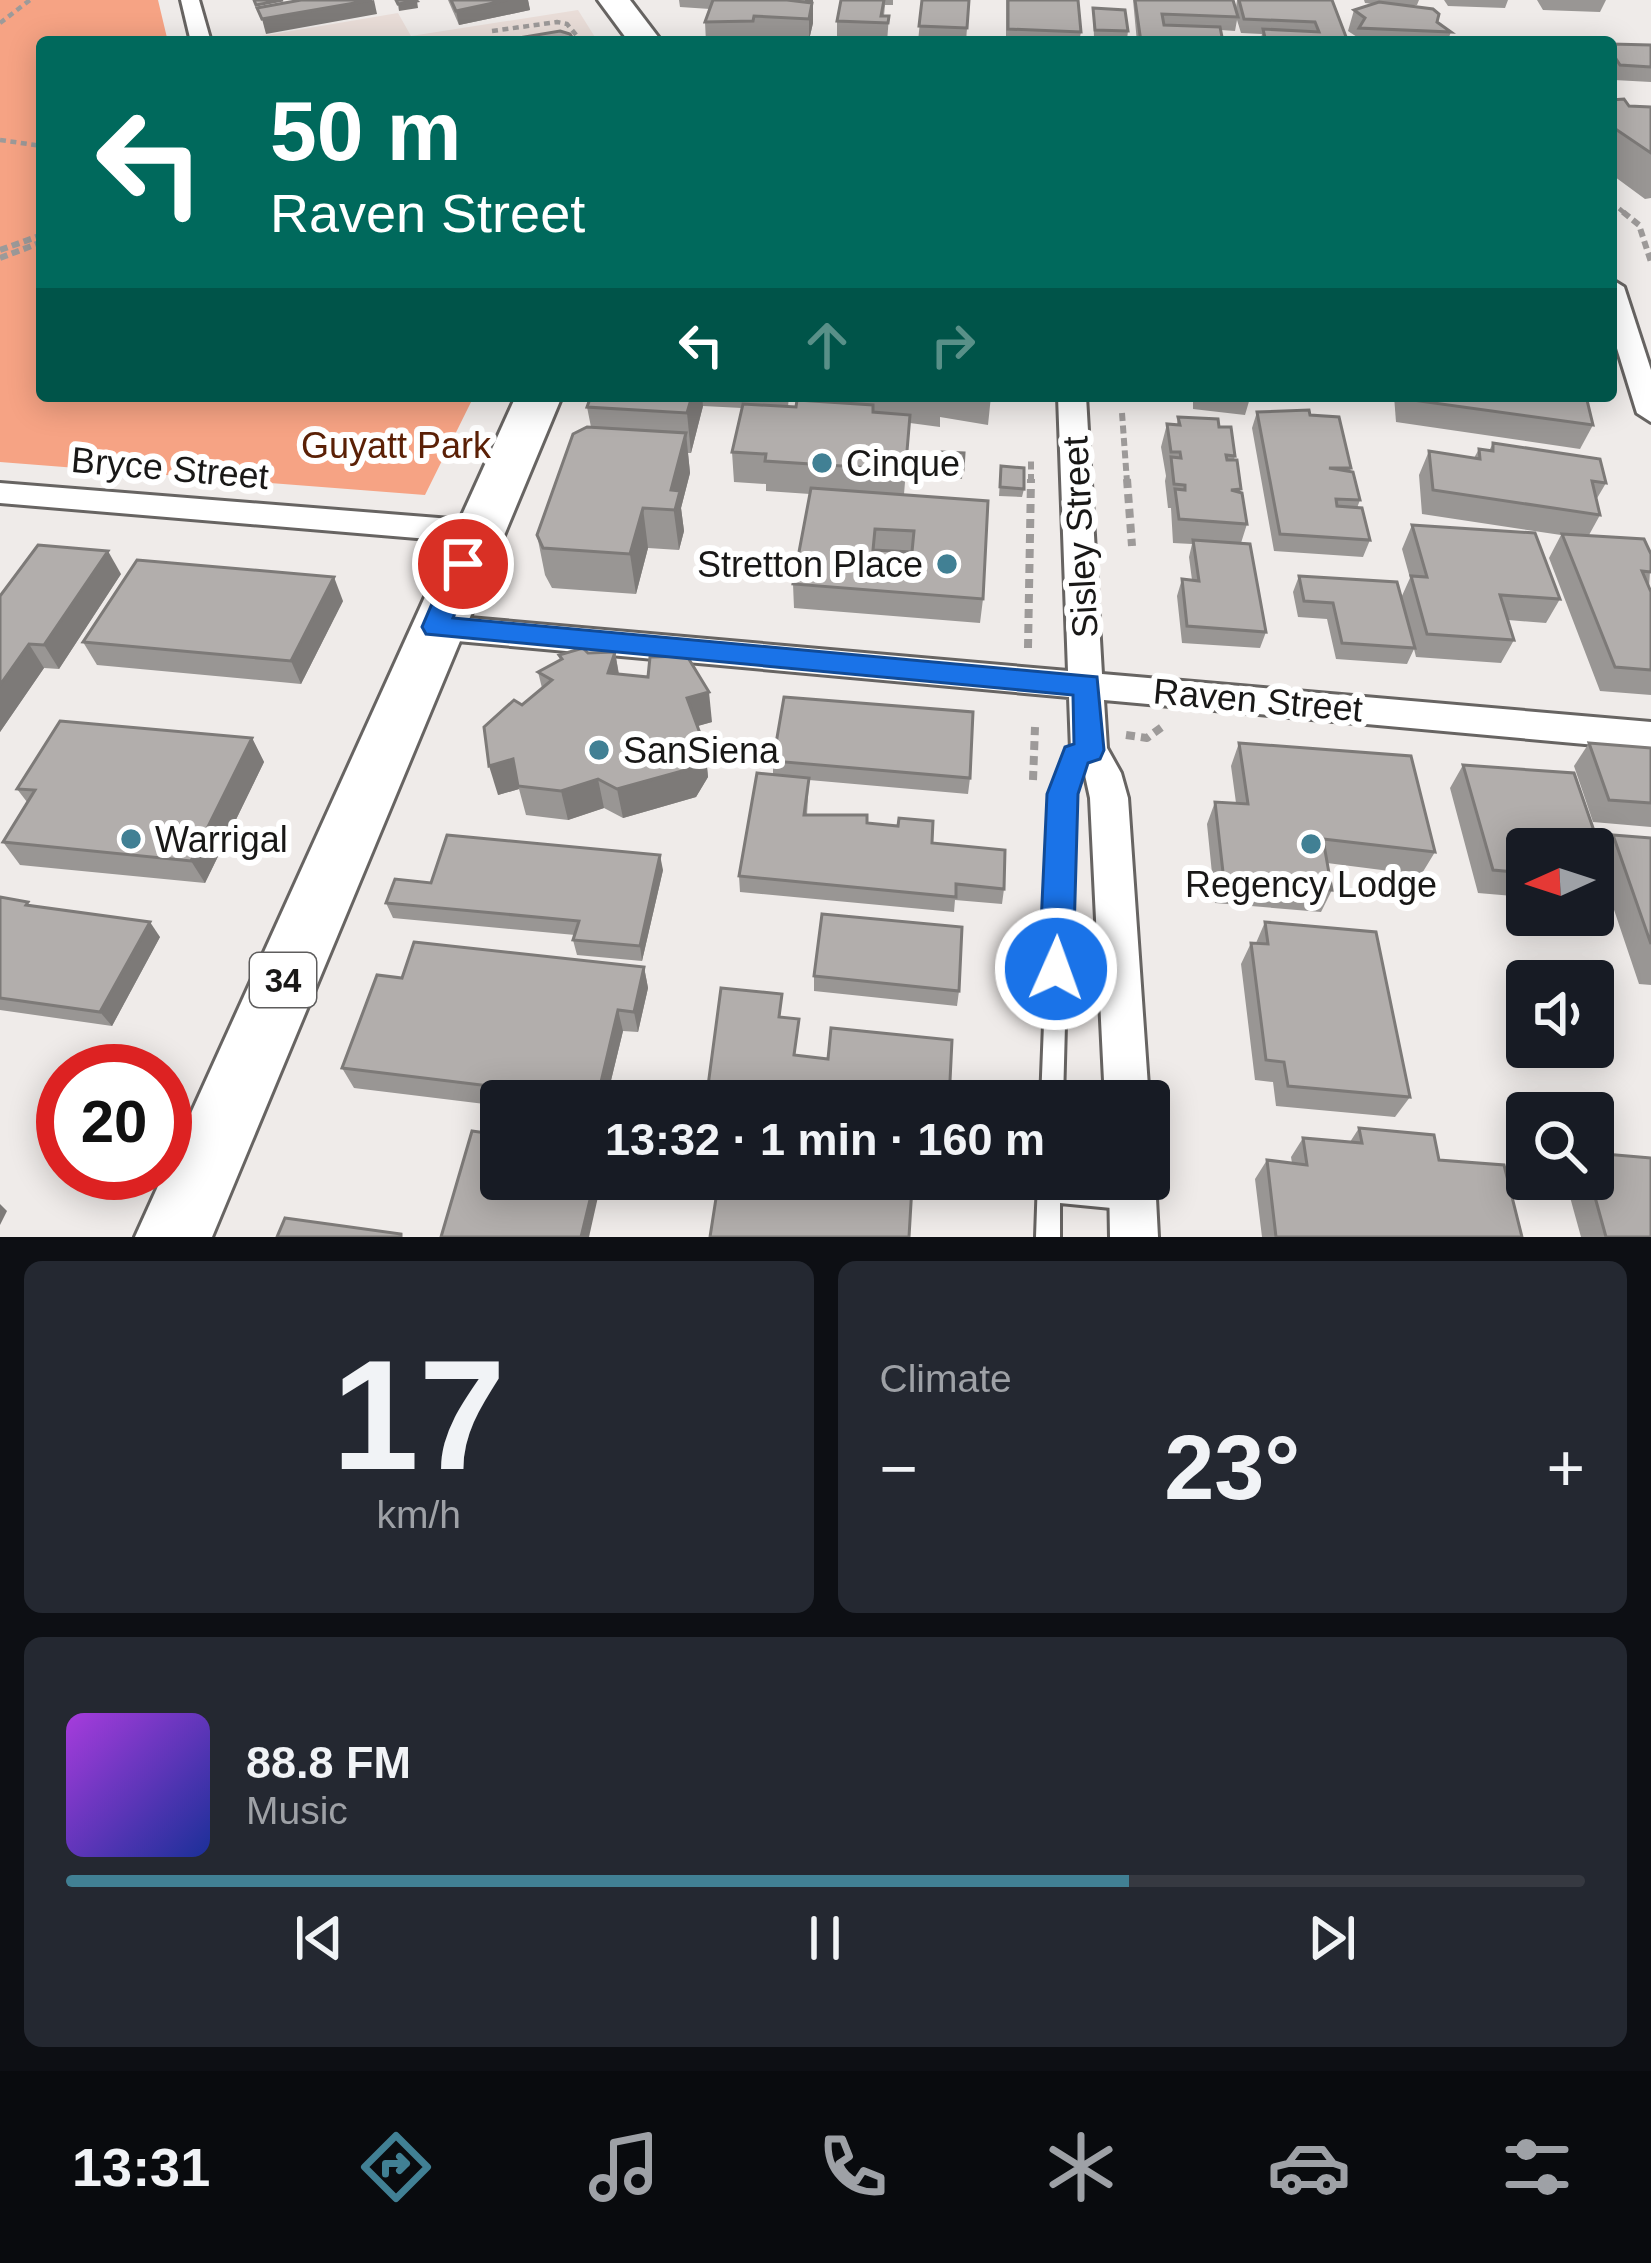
<!DOCTYPE html>
<meta charset="utf-8">
<style>
:root{--surface:#171b24;--page:#242831;--text:#f1f3f6;--muted:#9ea1a6;--line:#363941;--accent:#418094}
body{margin:0;font-family:Helvetica,sans-serif;background:var(--page);color:var(--text);height:100vh;display:flex;flex-direction:column;font-size:45px;white-space:nowrap}
*{box-sizing:border-box;margin:0}
p{font-size:39px;color:var(--muted)}
.icon{flex:none;width:66px;height:66px;fill:none;stroke:currentColor;stroke-width:2;stroke-linecap:round;stroke-linejoin:round}
.map{position:relative;height:1237px;overflow:hidden}
.details{display:flex;flex-direction:column;gap:24px;padding:24px;background:#0d0f14;flex:1}
.details>*{flex:none}
.banner{position:absolute;left:36px;top:36px;width:1581px;height:366px;border-radius:12px;box-shadow:0 6px 30px #0003;background:#00695c;color:#fff;overflow:hidden}
.needle{width:78px;rotate:267deg}
.tools{position:absolute;left:1506px;top:828px;display:grid;gap:24px}
.tools a{display:grid;place-items:center;width:108px;height:108px;border-radius:12px;background:var(--surface);box-shadow:0 6px 30px #0003;font-size:60px}
.speed{position:absolute;left:36px;top:1044px;display:flex;gap:24px;font-size:60px;font-weight:700;text-align:center}
.speed>*{display:grid;place-content:center;width:156px;height:156px;border-radius:50%;background:var(--surface);box-shadow:0 6px 30px #0003;line-height:1}
.speed .limit{border:18px solid #d22;background:#fff;color:#111}
.pin{position:absolute;display:grid;place-items:center;width:102px;height:102px;color:#fff;margin:-51px;border:6px solid #fff;border-radius:50%;box-shadow:0 3px 12px #0007}
.me{position:absolute;width:132px;margin:-66px;rotate:2deg;stroke-linejoin:round;filter:drop-shadow(0 0 9px #0008)}
.turn{display:flex;align-items:center;gap:42px;height:252px;padding:0 36px;font-size:54px}
.turn .icon{width:156px;height:156px;stroke-width:2.5}
.turn b{display:block;font-size:84px;line-height:102px}
.lanes{display:flex;align-items:center;height:114px;padding:0 36px;background:#0003;justify-content:center;gap:60px;direction:ltr}
.lanes .off{opacity:.35}
.big{font-size:90px;font-weight:800;line-height:1.1}
.details .tile{flex:1;display:flex;flex-direction:column;justify-content:center;gap:18px;min-width:0;padding:0 42px;border-radius:18px;background:var(--page)}
.details .dial{align-items:center;gap:0}
.dial b{font-size:156px;line-height:1}
.song{display:flex;align-items:center;gap:36px}
.cover{width:144px;height:144px;border-radius:18px;background:linear-gradient(135deg,hsl(280 70% 55%),hsl(230 70% 35%))}
.played{height:12px;border-radius:6px;background:linear-gradient(90deg,var(--accent) 70%,var(--line) 70%)}
.keys{display:flex;justify-content:space-around;direction:ltr}
.heat{display:flex;justify-content:space-between;align-items:center;font-size:66px;direction:ltr}
.details .tiles{flex:1;display:grid;gap:24px;grid-template-columns:1fr 1fr}
.tile:last-child{grid-column:span 2}
.trip{position:absolute;left:480px;top:1080px;width:690px;height:120px;border-radius:12px;background:var(--surface);box-shadow:0 6px 30px #0003;font-weight:800;line-height:120px;text-align:center}
.tabs{display:flex;height:192px;justify-content:space-around;align-items:center;background:#090b0e;color:var(--muted)}
.tabs .icon{width:84px;height:84px}
.tabs .selected{color:var(--accent)}
.tabs b{font-size:54px;color:var(--text)}
.map>svg:first-child{display:block}
.built{fill:#e9ddd8}
.green{fill:#f6a384}
.lines{fill:none;stroke-linecap:round;stroke-linejoin:round}
.service-casing{stroke:#676462;stroke-width:6}
.minor-casing{stroke:#676462;stroke-width:6}
.primary-casing{stroke:#676462;stroke-width:6}
.path-far2{stroke:#9d9a99;stroke-width:4.5;stroke-dasharray:6 4.5;stroke-linecap:butt}
.path-far1{stroke:#9d9a99;stroke-width:6;stroke-dasharray:8 4.5;stroke-linecap:butt}
.path{stroke:#9d9a99;stroke-width:8;stroke-dasharray:9 6;stroke-linecap:butt}
.service{fill:#fff;fill-rule:evenodd}
.minor{fill:#fff;fill-rule:evenodd}
.primary{fill:#fff;fill-rule:evenodd}
.wall{fill:#999694}
.shaded-wall{fill:#7d7a78}
.building{fill:#b2aeac;stroke:#7d7a78;stroke-width:3;fill-rule:evenodd}
.route{fill:#1a73e8;stroke:#114b97;stroke-width:3}
.poi-dot{fill:#418094;stroke:#fff;stroke-width:4.5}
.labels{text-anchor:middle;dominant-baseline:central;stroke-width:12;stroke-linejoin:round;paint-order:stroke}
.shield{fill:#fff;stroke:#5e5d5d;stroke-width:3}
.shield-label{font-size:33px;font-weight:bold;fill:#191817}
.park-label{font-size:36px;fill:#5b2006;stroke:#fff}
.poi-label{font-size:36px;fill:#191817;stroke:#fff;text-anchor:start}
.street-label{font-size:36px;fill:#191817;stroke:#fff}
</style>
<div class="map">
<svg width="1651" height="1237" viewBox="0 0 1651 1237">
<rect width="100%" height="100%" fill="#efebe9"/>
<polygon class="built" points="578,10 598,42 244,39 398,13 411,36"/>
<polygon class="green" points="0,0 158,0 168,42 42,42 42,396 474,396 425,495 0,462"/>
<g class="lines">
<defs>
<g id="service">
<polygon points="1089,743 1095,745 1098,750 1095,755 1083,760 1071,794 1063,1101 1041,1101 1053,794 1070,750"/>
<polygon points="1038,1179 1132,1186 1140,1190 1144,1198 1140,1206 1132,1210 1060,1203 1060,1237 1036,1237"/>
</g>
<g id="minor">
<polygon points="181,0 199,0 211,42 191,42"/>
<polygon points="1611,279 1624,287 1651,370 1651,422 1637,413 1611,329"/>
<polygon points="1058,396 1086,396 1102,674 1651,722 1651,750 1104,700 1107,748 1121,773 1128,798 1149,1101 1105,1101 1090,798 1085,775 1071,750 1069,697 435,639 423,636 418,627 423,618 435,615 1068,671"/>
<polygon points="0,483 476,521 487,524 492,532 487,540 476,543 0,503"/>
<polygon points="1149,1165 1155,1179 1158,1237 1110,1237 1109,1179 1149,1179"/>
</g>
<g id="primary">
<polygon points="598,0 630,0 662,42 629,42"/>
<polygon points="516,396 562,396 212,1237 135,1237"/>
</g>
</defs>
<use href="#service" class="service-casing"/>
<use href="#minor" class="minor-casing"/>
<use href="#primary" class="primary-casing"/>
<g class="path-far2">
<polyline points="0,23 30,0"/>
<polyline points="492,31 557,22 567,24 582,42"/>
<polyline points="0,140 42,146"/>
<polyline points="1611,202 1627,215"/>
</g>
<g class="path-far1">
<polyline points="1623,212 1639,225 1651,262"/>
<polyline points="0,250 42,235"/>
<polyline points="0,258 42,242"/>
<polyline points="1122,413 1127,482"/>
<polyline points="1031,482 1031,457"/>
</g>
<g class="path">
<polyline points="1127,479 1132,546"/>
<polyline points="1028,648 1031,479"/>
<polyline points="1126,735 1147,738 1162,727"/>
<polyline points="1033,780 1035,727"/>
</g>
<use href="#service" class="service"/>
<use href="#minor" class="minor"/>
<use href="#primary" class="primary"/>
</g>
<g class="wall">
<polygon points="448,0 528,0 530,10 459,25"/>
<polygon points="679,0 813,0 813,23 809,40 755,37 753,41 706,42 705,22 710,9 680,7"/>
<polygon points="841,0 893,0 893,5 885,5 884,16 889,16 887,42 837,42 837,21"/>
<polygon points="922,0 969,0 966,42 918,42"/>
<polygon points="1006,0 1078,0 1081,32 1079,42 1006,42"/>
<polygon points="1133,0 1233,0 1236,8 1237,0 1332,0 1348,42 1260,42 1262,34 1241,33 1237,20 1235,31 1221,30 1223,42 1137,42"/>
<polygon points="1364,0 1419,0 1417,5 1397,5 1437,22 1451,32 1447,42 1355,42 1357,37 1348,31 1354,10 1374,4 1365,3"/>
<polygon points="1444,0 1508,0 1505,8 1448,6"/>
<polygon points="1537,0 1606,0 1600,12 1543,10"/>
<polygon points="1093,8 1128,31 1127,39 1094,37"/>
<polygon points="1611,44 1651,45 1651,82 1614,80 1611,76"/>
<polygon points="1611,100 1629,106 1651,107 1651,198 1645,199 1611,174"/>
<polygon points="591,396 789,396 788,407 796,407 839,403 839,396 991,396 988,425 940,417 940,427 910,423 904,494 887,493 983,599 980,623 794,608 793,584 810,494 766,491 766,484 734,482 732,452 742,408 703,406 691,453 688,453 690,473 681,508 684,531 679,550 648,548 636,594 552,588 545,575 537,535 591,427 587,407"/>
<polygon points="1166,396 1250,396 1250,398 1245,415 1193,409 1193,401 1166,398"/>
<polygon points="1394,396 1586,396 1593,425 1580,449 1396,422"/>
<polygon points="1257,412 1310,415 1351,468 1350,471 1360,500 1357,508 1370,540 1363,557 1274,551 1252,428"/>
<polygon points="1178,417 1219,427 1235,456 1234,460 1247,524 1241,543 1266,632 1260,648 1182,643 1177,596 1182,579 1192,580 1189,557 1192,544 1173,543 1171,508 1168,508 1165,481 1166,476 1161,447 1167,424 1177,424"/>
<polygon points="1493,443 1606,483 1596,500 1600,515 1589,535 1651,554 1649,588 1651,592 1651,695 1600,691 1549,558 1561,535 1422,514 1419,475 1429,451 1474,458 1479,449 1489,451"/>
<polygon points="942,452 964,453 962,479 939,477"/>
<polygon points="1001,466 1024,489 1022,497 999,496"/>
<polygon points="1412,525 1560,599 1546,623 1508,620 1514,640 1501,663 1416,657 1414,649 1407,664 1336,659 1327,619 1298,617 1293,592 1299,576 1401,598 1410,578 1402,549"/>
<polygon points="121,574 59,669 44,668 0,732 0,596"/>
<polygon points="343,601 301,684 97,665 83,642"/>
<polygon points="615,652 619,674 712,722 697,726 705,747 708,777 696,797 623,818 604,808 568,820 526,815 519,789 498,795 522,705 542,688 538,672 560,660 559,655"/>
<polygon points="252,738 264,762 205,883 20,865 3,842 27,802 17,789"/>
<polygon points="1239,743 1435,852 1421,875 1327,863 1332,890 1321,912 1215,903 1207,824 1215,802 1236,803 1231,766"/>
<polygon points="1589,743 1651,748 1651,827 1593,822 1574,766"/>
<polygon points="773,761 970,778 968,794 809,780 807,815 867,823 932,843 1004,889 1002,904 955,900 954,912 740,892 739,876 773,775"/>
<polygon points="1463,765 1601,851 1613,835 1651,838 1651,985 1639,984 1606,886 1593,902 1593,849 1527,849 1527,876 1513,896 1478,893 1450,788"/>
<polygon points="663,870 642,961 577,955 573,940 575,935 393,918 386,903 431,883"/>
<polygon points="0,897 160,937 112,1026 0,1010"/>
<polygon points="1265,922 1410,1097 1395,1117 1276,1106 1273,1082 1255,1080 1241,964 1251,943 1256,943"/>
<polygon points="644,967 648,988 638,1032 623,1031 606,1101 501,1101 501,1106 354,1088 342,1068 402,978"/>
<polygon points="814,976 959,991 957,1006 814,991"/>
<polygon points="1359,1128 1439,1160 1522,1237 1262,1237 1255,1179 1267,1160 1292,1163 1291,1157 1303,1138 1350,1142"/>
<polygon points="1565,1179 1593,1179 1651,1237 1581,1237"/>
</g>
<g class="shaded-wall">
<polygon points="374,0 377,14 266,34 262,19"/>
<polygon points="507,0 528,0 530,10 459,25 456,11"/>
<polygon points="805,0 813,0 813,23 809,40 809,19 805,11"/>
<polygon points="417,1 418,8 399,11 398,4"/>
<polygon points="692,396 702,396 703,406 691,453 687,413"/>
<polygon points="686,433 690,473 681,508 684,531 679,550 671,490"/>
<polygon points="643,508 648,548 636,594 630,554"/>
<polygon points="108,551 121,574 59,669 44,645"/>
<polygon points="334,577 343,601 301,684 291,661"/>
<polygon points="29,644 44,668 0,732 0,685"/>
<polygon points="615,652 620,682 608,673"/>
<polygon points="709,692 712,722 691,728 687,698"/>
<polygon points="252,738 264,762 205,883 191,861"/>
<polygon points="705,747 708,777 696,797 623,818 617,789"/>
<polygon points="513,759 519,789 498,795 489,766"/>
<polygon points="598,779 604,808 568,820 561,791"/>
<polygon points="660,855 663,870 642,961 640,946"/>
<polygon points="150,922 160,937 112,1026 100,1012"/>
<polygon points="644,967 648,988 638,1032 634,1012"/>
<polygon points="618,1010 623,1031 606,1101 597,1101"/>
<polygon points="595,1179 602,1179 589,1237 581,1237"/>
<polygon points="0,1204 7,1211 0,1225"/>
</g>
<g class="building">
<polygon points="254,0 283,0 256,5"/>
<polygon points="301,0 372,0 262,19 257,8"/>
<polygon points="396,0 416,0 417,1 398,4"/>
<polygon points="451,0 507,0 456,11"/>
<polygon points="713,0 787,0 812,3 809,19 754,16 753,21 705,22"/>
<polygon points="841,0 884,0 881,16 889,16 888,23 837,21"/>
<polygon points="922,0 969,0 967,28 919,26"/>
<polygon points="1008,0 1078,0 1081,32 1008,29"/>
<polygon points="1135,0 1233,0 1238,17 1162,14 1164,25 1220,27 1223,42 1141,42"/>
<polygon points="1239,0 1332,0 1348,42 1266,42 1263,29 1319,32 1315,22 1244,19"/>
<polygon points="1379,2 1433,9 1439,14 1437,22 1451,32 1359,28 1365,18 1354,10"/>
<polygon points="1093,8 1125,10 1128,31 1095,30"/>
<polygon points="560,31 570,34 575,42 495,42"/>
<polygon points="1611,44 1651,45 1651,67 1620,65 1611,51"/>
<polygon points="1624,99 1629,106 1651,107 1651,153 1611,126 1611,100"/>
<polygon points="591,396 692,396 687,413 587,407"/>
<polygon points="1405,396 1586,396 1593,425 1405,399"/>
<polygon points="797,400 873,405 873,412 910,415 906,463 888,463 888,469 765,461 766,454 732,452 743,404 796,407"/>
<polygon points="1309,410 1310,415 1339,417 1351,468 1329,468 1353,472 1360,500 1336,499 1337,506 1362,508 1370,540 1280,534 1257,412"/>
<polygon points="1178,417 1218,419 1219,427 1231,427 1235,456 1226,455 1227,460 1237,460 1241,489 1231,490 1242,493 1247,524 1179,519 1175,489 1185,490 1185,485 1174,484 1171,457 1181,458 1180,452 1171,452 1167,424 1180,425"/>
<polygon points="587,427 686,433 671,490 680,491 675,510 643,508 630,554 543,548 537,535 573,434"/>
<polygon points="1493,443 1600,459 1606,483 1592,481 1600,515 1433,490 1429,451 1480,459 1479,449 1493,451"/>
<polygon points="942,452 964,453 963,470 940,469"/>
<polygon points="1001,466 1024,468 1024,489 1000,487"/>
<path d="M811,488L988,501L983,599L793,584ZM875,529L914,531L912,552L873,550Z"/>
<polygon points="1412,525 1535,533 1560,599 1500,595 1514,640 1427,634 1411,576 1427,577"/>
<polygon points="1562,534 1644,539 1651,554 1651,572 1642,571 1651,592 1651,670 1615,667"/>
<polygon points="1193,540 1250,544 1266,632 1187,626 1182,579 1199,581"/>
<polygon points="38,545 108,551 44,645 29,644 0,685 0,596"/>
<polygon points="137,560 334,577 291,661 83,642"/>
<polygon points="1299,576 1397,582 1415,648 1342,643 1333,603 1304,601"/>
<polygon points="583,648 588,653 615,652 608,673 648,677 650,657 687,656 709,692 687,698 705,747 693,768 617,789 598,779 561,791 518,786 513,759 489,766 484,727 514,700 522,705 552,680 538,672 562,659 559,655"/>
<polygon points="784,697 973,712 970,778 773,761"/>
<polygon points="60,721 252,738 191,861 3,842 35,790 17,789"/>
<polygon points="1239,743 1411,756 1435,852 1323,839 1332,890 1224,881 1215,802 1248,804"/>
<polygon points="1589,743 1651,748 1651,803 1609,800"/>
<polygon points="1463,765 1574,773 1611,880 1593,878 1593,849 1521,849 1527,873 1493,870"/>
<polygon points="757,773 809,778 804,815 867,815 867,823 898,826 899,818 933,821 932,843 1005,850 1004,889 956,884 956,897 739,876"/>
<polygon points="447,835 660,855 640,946 573,940 579,921 386,903 395,879 431,883"/>
<polygon points="1613,835 1651,838 1651,944"/>
<polygon points="0,897 28,902 26,905 150,922 100,1012 0,998"/>
<polygon points="822,914 962,927 959,991 814,976"/>
<polygon points="1265,922 1376,932 1410,1097 1288,1086 1284,1062 1266,1060 1251,943 1268,944"/>
<polygon points="414,942 644,967 634,1012 618,1010 597,1099 342,1068 377,975 402,978"/>
<polygon points="721,988 782,994 779,1017 799,1019 794,1055 828,1059 831,1028 952,1040 949,1101 706,1101"/>
<polygon points="1359,1128 1434,1135 1439,1160 1504,1165 1522,1237 1276,1237 1267,1160 1307,1165 1303,1138 1362,1143"/>
<polygon points="472,1131 501,1135 501,1179 595,1179 581,1237 441,1237"/>
<polygon points="1593,1153 1651,1158 1651,1237 1606,1237 1590,1179 1593,1179"/>
<polygon points="719,1179 849,1179 912,1186 909,1237 710,1237"/>
<polygon points="285,1218 401,1234 401,1237 277,1237"/>
</g>
<polygon class="route" points="463,554 476,564 453,618 1097,677 1104,750 1100,759 1088,763 1078,794 1073,969 1068,980 1056,985 1044,980 1039,969 1047,794 1065,747 1074,744 1073,695 426,634 422,627 449,564"/>
<g class="poi-dot">
<circle cx="822" cy="463" r="12"/>
<circle cx="947" cy="564" r="12"/>
<circle cx="599" cy="750" r="12"/>
<circle cx="131" cy="839" r="12"/>
<circle cx="1311" cy="844" r="12"/>
</g>
<g class="labels">
<rect class="shield" x="250" y="953" width="66" height="54" rx="9"/>
<g class="shield-label">
<text x="283" y="980">34</text>
</g>
<g class="park-label">
<text x="396" y="445">Guyatt Park</text>
</g>
<g class="poi-label">
<text x="846" y="463">Cinque</text>
<text x="923" y="564" text-anchor="end">Stretton Place</text>
<text x="623" y="750">SanSiena</text>
<text x="155" y="839">Warrigal</text>
<text x="1311" y="884" text-anchor="middle">Regency Lodge</text>
</g>
<g class="street-label">
<text transform="translate(170 468) rotate(5)">Bryce Street</text>
<text transform="translate(1080 537) rotate(-93)">Sisley Street</text>
<text transform="translate(1258 700) rotate(5)">Raven Street</text>
</g>
</g>
</svg>
<div class="tools">
<a><svg class="needle" viewBox="-14 -14 28 28"><path d="M0-13l5 13h-10z" fill="#e53935"/><path d="M0 13l5-13h-10z" fill="#9ea1a6"/></svg></a>
<a><svg class="icon" aria-label="sound" viewBox="0 0 24 24"><path d="M4 9h4l5-4v14l-5-4H4zM17 9q2 3 0 6"/></svg></a>
<a><svg class="icon" aria-label="search" viewBox="0 0 24 24"><circle cx="10" cy="10" r="6"/><path d="M15 15l6 6"/></svg></a>
</div>
<div class="speed"><div class="limit">20</div></div>
<div class="pin" style="left:463px;top:564px;background:#d93025"><svg class="icon" aria-label="arrive" viewBox="0 0 24 24"><path d="M6 21V4h12l-3 4 3 4H6"/></svg></div>
<svg class="me" style="left:1056px;top:969px" viewBox="-20 -20 40 40"><circle r="17" fill="#1a73e8" stroke="#fff" stroke-width="3"/><path d="M0-11L8 9 0 5-8 9z" fill="#fff"/></svg>
<div class="trip">13:32 · 1 min · 160 m</div>
<div class="banner">
<div class="turn"><svg class="icon" aria-label="left" viewBox="0 0 24 24"><path d="M17 20v-9H6M10 6l-5 5 5 5"/></svg><div><b>50 m</b>Raven Street</div></div>
<div class="lanes"><svg class="icon" aria-label="left" viewBox="0 0 24 24"><path d="M17 20v-9H6M10 6l-5 5 5 5"/></svg><svg class="icon off" aria-label="ahead" viewBox="0 0 24 24"><path d="M12 20V5M6 11l6-6 6 6"/></svg><svg class="icon off" aria-label="right" viewBox="0 0 24 24"><path d="M7 20v-9h11M14 6l5 5-5 5"/></svg></div>
</div>
</div>
<section class="details">
<div class="tiles">
<div class="tile dial"><b>17</b><p>km/h</p></div>
<div class="tile"><p>Climate</p>
<div class="heat"><a>−</a><b class="big">23°</b><a>+</a></div>
</div>
<div class="tile">
<div class="song"><i class="cover"></i><div><b>88.8 FM</b><p>Music</p></div></div>
<div class="played"></div>
<div class="keys"><svg class="icon" aria-label="previous" viewBox="0 0 24 24"><path d="M18 5L8 12l10 7zM5 5v14"/></svg><svg class="icon" aria-label="pause" viewBox="0 0 24 24"><path d="M8 5v14M16 5v14"/></svg><svg class="icon" aria-label="next" viewBox="0 0 24 24"><path d="M6 5l10 7-10 7zM19 5v14"/></svg></div>
</div>
</div>
</section>
<nav class="tabs">
<b>13:31</b>
<svg class="icon selected" aria-label="directions" viewBox="0 0 24 24"><path d="M12 3l9 9-9 9-9-9zM9 14v-3h6M13 9l2 2-2 2"/></svg>
<svg class="icon" aria-label="music" viewBox="0 0 24 24"><path d="M9 18V5l10-2v13"/><circle cx="6" cy="18" r="3"/><circle cx="16" cy="16" r="3"/></svg>
<svg class="icon" aria-label="phone" viewBox="0 0 24 24"><path d="M5 4h4l2 5-3 2q2 4 5 5l2-3 5 2v4C11 20 4 13 5 4z"/></svg>
<svg class="icon" aria-label="climate" viewBox="0 0 24 24"><path d="M12 3v18M4 7l16 10M4 17L20 7"/></svg>
<svg class="icon" aria-label="car" viewBox="0 0 24 24"><path d="M5 17H2v-5l4-1 3-4h7l3 4 3 1v5h-3M9 17h6M6 11h13"/><circle cx="7" cy="17" r="2"/><circle cx="17" cy="17" r="2"/></svg>
<svg class="icon" aria-label="filters" viewBox="0 0 24 24"><path d="M4 7h16M4 17h16"/><circle cx="9" cy="7" r="2"/><circle cx="15" cy="17" r="2"/></svg>
</nav>
